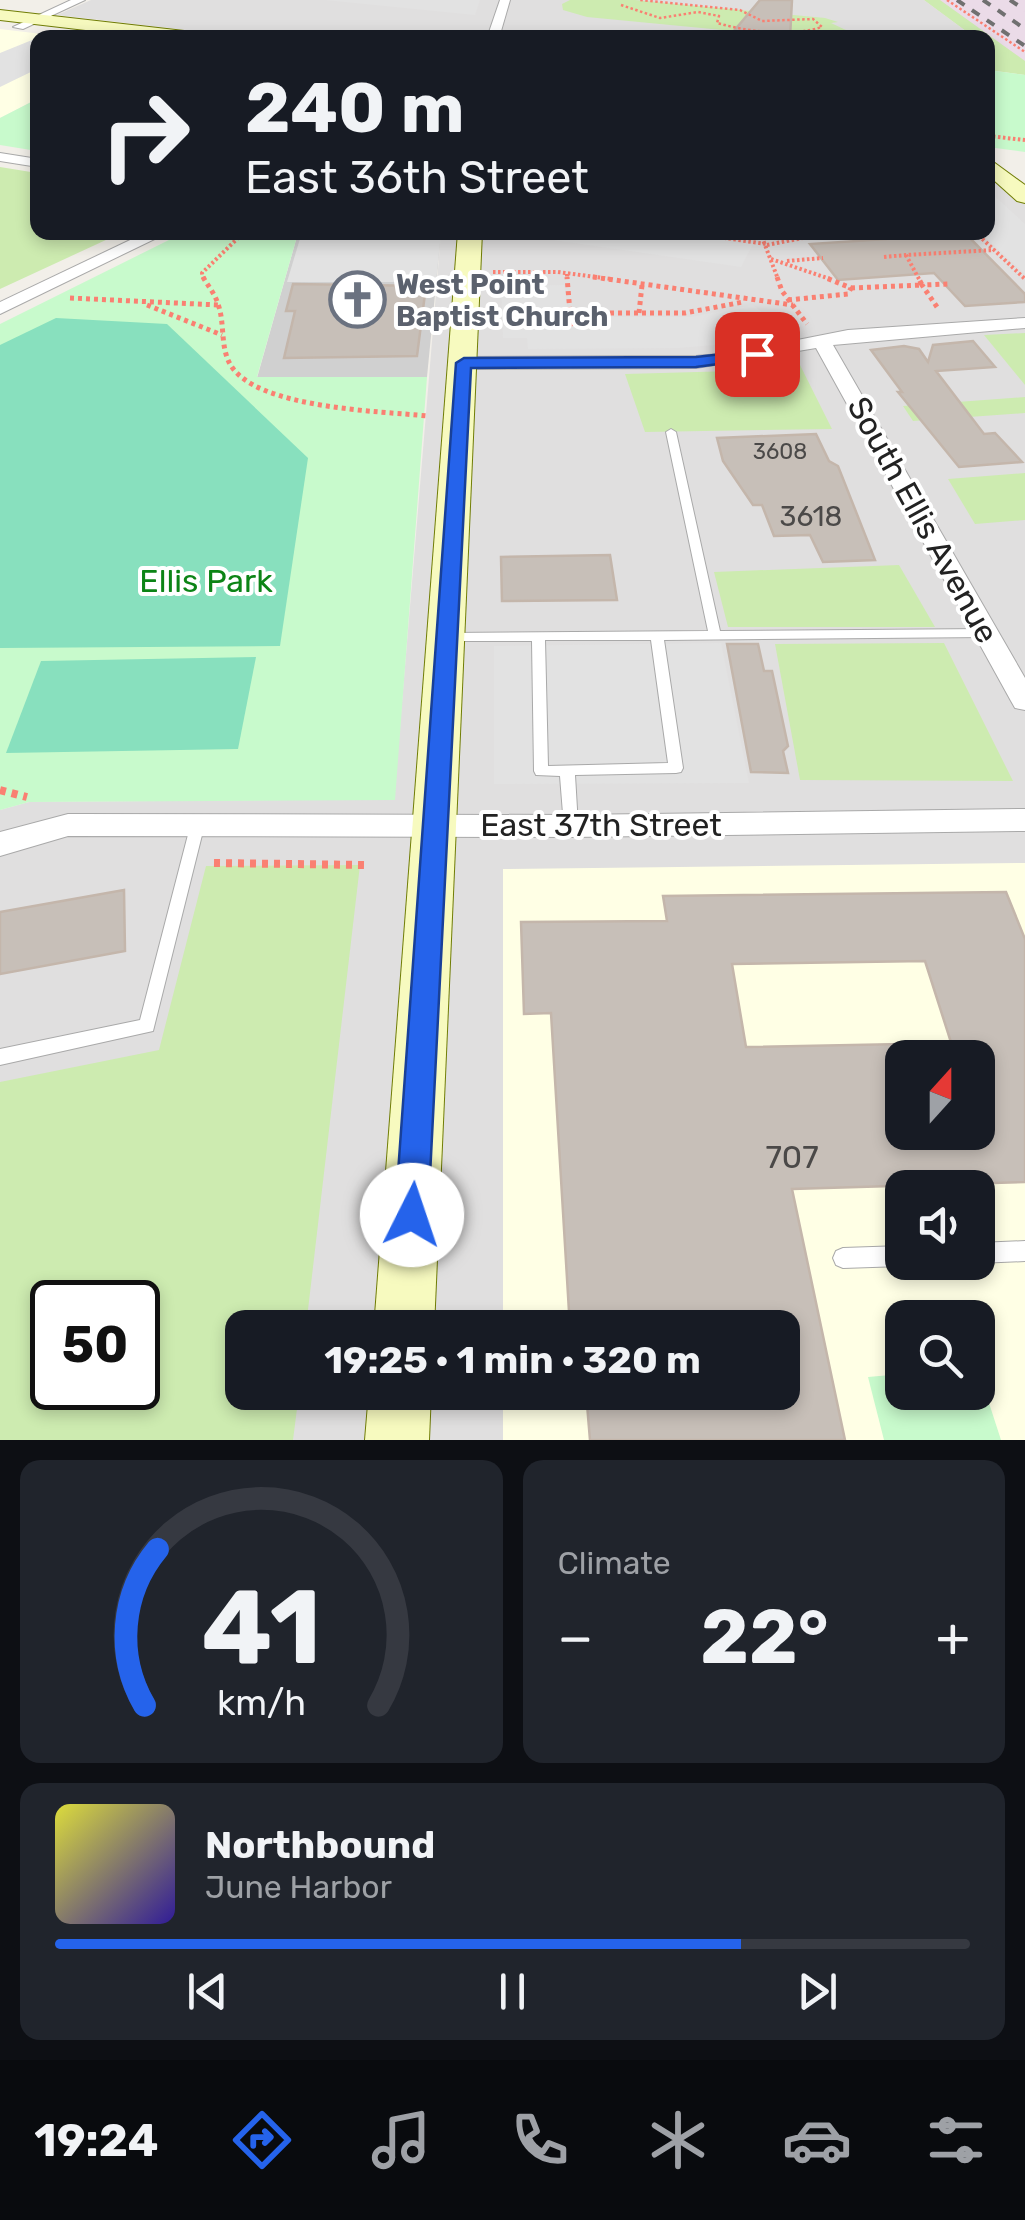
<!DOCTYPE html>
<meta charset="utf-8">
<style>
:root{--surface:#171b24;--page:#20242c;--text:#f1f3f6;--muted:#9ea1a6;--line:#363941;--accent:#2563eb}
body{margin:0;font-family:Rubik,sans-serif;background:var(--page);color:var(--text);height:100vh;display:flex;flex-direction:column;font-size:38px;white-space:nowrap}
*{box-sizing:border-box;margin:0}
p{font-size:32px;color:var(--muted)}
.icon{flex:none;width:55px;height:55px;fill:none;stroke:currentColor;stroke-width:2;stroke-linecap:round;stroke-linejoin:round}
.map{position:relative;height:1440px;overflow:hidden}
.side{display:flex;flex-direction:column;gap:20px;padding:20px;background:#0d0f14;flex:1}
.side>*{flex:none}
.hud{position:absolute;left:30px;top:30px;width:965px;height:210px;border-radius:20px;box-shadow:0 5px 15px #0003;background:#171b24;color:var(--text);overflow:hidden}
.needle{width:65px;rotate:21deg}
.fabs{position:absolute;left:885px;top:1040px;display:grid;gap:20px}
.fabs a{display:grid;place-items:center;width:110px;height:110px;border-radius:20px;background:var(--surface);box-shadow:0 5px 15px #0003;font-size:50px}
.speed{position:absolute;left:30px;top:1280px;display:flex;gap:20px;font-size:50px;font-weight:700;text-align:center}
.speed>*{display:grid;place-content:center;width:130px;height:130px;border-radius:50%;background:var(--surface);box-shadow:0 5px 15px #0003;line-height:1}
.speed .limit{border:5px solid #111;border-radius:15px;background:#fff;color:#111}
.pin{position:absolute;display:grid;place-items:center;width:85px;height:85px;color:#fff;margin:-42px;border-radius:20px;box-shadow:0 5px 15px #0006}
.me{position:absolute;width:110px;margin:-55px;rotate:4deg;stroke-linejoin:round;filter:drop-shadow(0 0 8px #0008)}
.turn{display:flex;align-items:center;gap:35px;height:210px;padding:0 50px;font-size:45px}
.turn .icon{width:130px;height:130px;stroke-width:2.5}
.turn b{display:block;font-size:70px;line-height:85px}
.big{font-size:75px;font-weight:700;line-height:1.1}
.side .widget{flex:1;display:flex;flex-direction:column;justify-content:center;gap:15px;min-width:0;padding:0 35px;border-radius:20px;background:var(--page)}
.side .dial{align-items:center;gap:0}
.dial svg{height:260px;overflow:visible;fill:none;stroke:var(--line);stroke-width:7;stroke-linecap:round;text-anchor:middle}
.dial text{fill:var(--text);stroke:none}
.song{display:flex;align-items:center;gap:30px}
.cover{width:120px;height:120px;border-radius:15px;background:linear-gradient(135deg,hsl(60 70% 55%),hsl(250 70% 35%))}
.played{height:10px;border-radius:5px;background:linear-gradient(90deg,var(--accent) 75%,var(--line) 75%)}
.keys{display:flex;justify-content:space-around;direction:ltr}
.heat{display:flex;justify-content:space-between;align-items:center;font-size:55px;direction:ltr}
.side .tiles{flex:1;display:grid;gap:20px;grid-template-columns:1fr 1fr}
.widget:last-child{grid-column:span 2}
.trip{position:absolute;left:225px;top:1310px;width:575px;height:100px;border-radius:20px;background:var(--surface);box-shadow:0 5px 15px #0003;font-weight:700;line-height:100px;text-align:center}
.tab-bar{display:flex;height:160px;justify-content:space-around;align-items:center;background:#090b0e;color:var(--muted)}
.tab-bar .icon{width:70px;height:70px}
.tab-bar .selected{color:var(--accent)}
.tab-bar b{font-size:45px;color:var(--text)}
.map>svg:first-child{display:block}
.residential{fill:#e0dfdf;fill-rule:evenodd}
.industrial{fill:#ebdbe8}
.education{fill:#ffffe5;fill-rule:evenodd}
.religious{fill:#d0d0d0}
.grass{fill:#cdebb0;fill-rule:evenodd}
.park{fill:#c8facc}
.pitch{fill:#88e0be}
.parking{fill:#e2e2e2}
.building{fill:#c7bfb8;stroke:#c4b6ab;stroke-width:2.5;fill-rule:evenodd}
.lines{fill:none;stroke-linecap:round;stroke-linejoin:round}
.lane-casing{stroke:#a9a9a9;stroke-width:2}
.street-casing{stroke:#a9a9a9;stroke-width:2}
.secondary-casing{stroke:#707d05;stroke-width:2}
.path-far3{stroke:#fa8072;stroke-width:2.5;stroke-dasharray:2.5 2.5;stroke-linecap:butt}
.path-far2{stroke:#fa8072;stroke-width:4;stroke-dasharray:2.5 2.5;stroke-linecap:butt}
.path-far1{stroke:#fa8072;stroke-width:5;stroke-dasharray:4 4;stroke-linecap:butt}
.path{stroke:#fa8072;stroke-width:8;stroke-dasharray:6 6;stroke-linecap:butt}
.lane{fill:#fff;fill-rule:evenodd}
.street{fill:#fff;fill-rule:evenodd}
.secondary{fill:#f7fabf;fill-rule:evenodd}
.rail{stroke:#707070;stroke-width:4;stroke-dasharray:9 9;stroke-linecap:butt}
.route{fill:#2563eb;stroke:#184099;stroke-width:2.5}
.labels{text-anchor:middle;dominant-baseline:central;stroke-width:8;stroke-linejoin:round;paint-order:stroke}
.far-number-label{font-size:22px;fill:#4b4948}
.far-worship-label{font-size:28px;font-weight:bold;fill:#5b616d;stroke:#fff;text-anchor:start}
.number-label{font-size:28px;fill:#4b4948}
.street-label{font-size:32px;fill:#222;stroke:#fff}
.park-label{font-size:32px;fill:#0c8416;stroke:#fff}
.near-number-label{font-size:32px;fill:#4b4948}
</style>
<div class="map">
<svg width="1025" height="1440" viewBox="0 0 1025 1440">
<rect width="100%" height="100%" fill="#f2efe9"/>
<g class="residential">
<polygon points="91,0 924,0 974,37 255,38 57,15"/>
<path d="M988,164L1025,196V1440H0V810L29,802L394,799L441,233L988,232ZM902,1058H978V1132H902ZM902,1188H978V1262H902ZM52,1302H138V1388H52ZM902,1318H978V1392H902ZM242,1328H782V1392H242Z"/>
</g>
<polygon class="industrial" points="924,0 1025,0 1025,74 988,38 974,37"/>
<g class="education">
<polygon points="0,29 67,37 38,38 37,99 0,118"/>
<path d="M1025,863V1440H503V1393L782,1392V1328L503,1327V869ZM902,1058H978V1132H902ZM902,1188H978V1262H902ZM902,1318H978V1392H902Z"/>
</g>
<polygon class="religious" points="298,233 441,233 427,377 257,378"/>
<g class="grass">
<polygon points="570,0 635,0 825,18 838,22 831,23 848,31 794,37 587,17 563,10 562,4"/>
<polygon points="924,0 940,0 1025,61 1025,75 988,70 988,38 974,37"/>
<polygon points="0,167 37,173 38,232 121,233 0,289"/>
<polygon points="1025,333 1025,385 984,335"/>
<polygon points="798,361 832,429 645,432 625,374 733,371"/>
<polygon points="1025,397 1025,413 913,421 903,406"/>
<polygon points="1025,473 1025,520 975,524 948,479"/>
<polygon points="899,565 935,627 728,627 714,572"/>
<polygon points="944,643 1013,781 800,780 775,644"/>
<path d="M360,865L306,1327L242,1328V1392L299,1393L293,1440H0V1082L159,1050L206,866ZM52,1302H138V1388H52Z"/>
</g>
<g class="park">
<polygon points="988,70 1025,75 1025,152 988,147"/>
<polygon points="37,99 37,151 0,145 0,118"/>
<polygon points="183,233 298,233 257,377 427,377 395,800 29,802 0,810 0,324"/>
<polygon points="978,1369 1001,1440 884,1440 868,1377 902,1374 902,1392 978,1392"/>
</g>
<g class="pitch">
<polygon points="56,318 167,324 308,458 280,646 0,648 0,345"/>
<polygon points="256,657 238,749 6,753 41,661"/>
</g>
<g class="parking">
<polygon points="325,0 480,0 475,15"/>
<polygon points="37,38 37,69 0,87 0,53"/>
<polygon points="988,190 1025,224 1025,274 981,233 988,232"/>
<polygon points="302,232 441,233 436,282 287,282"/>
<polygon points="674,233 753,244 741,267 505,233"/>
<polygon points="564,285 569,317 691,317 753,305 788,333 738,343 679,348 528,349 527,338 503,338 501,286"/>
<polygon points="721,643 749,783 494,784 494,646"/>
</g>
<g class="building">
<polygon points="760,0 792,0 790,38 728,38"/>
<polygon points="897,232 964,232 1025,294 1025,302 965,306 934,273 838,280 810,244 902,238"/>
<polygon points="293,284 426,286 417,356 284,358 295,311 286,311"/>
<polygon points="973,341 995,367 936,371 984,434 995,433 1022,462 959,467 898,392 902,392 871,350 904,346 919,349 928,362 933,345"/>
<polygon points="816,434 829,461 838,466 875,560 823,562 810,535 774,536 762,505 753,505 723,461 717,438"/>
<polygon points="610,555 617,600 502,601 501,557"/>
<polygon points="727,644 758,644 764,671 772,671 788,746 783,751 788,773 751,772"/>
<polygon points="124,890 125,951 0,974 0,912"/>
<path d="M1006,892L1025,939V1182L792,1189L845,1440H590L586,1392H782V1328H570L551,1013L524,1014L521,922L667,921L663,896ZM925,961L956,1058H978V1132H902V1044L746,1047L732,964Z"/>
</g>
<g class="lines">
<defs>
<g id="lane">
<path d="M671,429L676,432L720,631L987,629L993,633L987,637L664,640L683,768L681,772L676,773L575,775L578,826L576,830H566L564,826L560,776L536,775L534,771L532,641H448L442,637L448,633L708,631L666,432ZM545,640H651L668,763L548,766Z"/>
<polygon points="197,821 202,823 204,827 153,1031 0,1065 0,1049 140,1020 190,827 192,823"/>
<polygon points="1025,1241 1025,1261 978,1263 977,1262 978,1243"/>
<polygon points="902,1246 902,1262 909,1262 902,1266 843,1268 836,1265 833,1258 836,1251 843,1248"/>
</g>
<g id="street">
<polygon points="71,0 85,0 23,29 13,27"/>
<polygon points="500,0 510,0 499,38 487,38"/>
<polygon points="0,153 38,159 38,167 0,161"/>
<polygon points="147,232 169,232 0,314 0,302"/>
<polygon points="1025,318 1025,328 833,345 1025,678 1025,710 1015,708 1011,701 816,348 696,368 464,369 454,363 464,357 696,356 732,353 848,330"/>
<polygon points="1025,809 1025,831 571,837 68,836 0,856 0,832 68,814 571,815"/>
</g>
<g id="secondary">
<polygon points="0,10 202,33 210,38 154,38 0,20"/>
<polygon points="988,158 1025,185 1025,203 1017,201 988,175"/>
<polygon points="458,232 482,232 434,1328 374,1328"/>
<polygon points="369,1392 431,1392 429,1440 365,1440"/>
</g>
</defs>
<use href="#lane" class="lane-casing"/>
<use href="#street" class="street-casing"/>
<use href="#secondary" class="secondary-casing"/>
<g class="path-far3">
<polyline points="947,0 1025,52"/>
<path d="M621,5L660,18L698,12L719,16L717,23C750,32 789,37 822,27L813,19L762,21L740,10L640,0"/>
</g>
<g class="path-far2">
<polyline points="988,136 1025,140"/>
<polyline points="684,232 766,244"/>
<polyline points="760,232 778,279"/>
<polyline points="975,232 1025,279"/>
<polyline points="767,245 833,232"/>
<polyline points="884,257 906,255"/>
<polyline points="771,259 830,279"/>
<polyline points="787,261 823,258"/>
<polyline points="493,272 558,272 611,279"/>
<polyline points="567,274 567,279"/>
<polyline points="204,279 202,273 239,237 250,232"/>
<polyline points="919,279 906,255 994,250"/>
</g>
<g class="path-far1">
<path d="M203,277C208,286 215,294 218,304C225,323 220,346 230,364C255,409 381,411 427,416"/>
<polyline points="593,277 793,305"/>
<polyline points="777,277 782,291 807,324"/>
<polyline points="851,288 922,285 918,277"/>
<polyline points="70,298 219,305"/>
<polyline points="788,300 848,294 851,288 824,277"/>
<polyline points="147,305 222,335"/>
<polyline points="937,307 922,285 948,284"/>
<polyline points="570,313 685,313 743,302"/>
<polyline points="639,313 642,285"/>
<polyline points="536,324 571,324 567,277"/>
</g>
<g class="path">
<polyline points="0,790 27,797"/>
<polyline points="214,863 367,865"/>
</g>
<use href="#lane" class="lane"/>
<use href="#street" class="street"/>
<use href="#secondary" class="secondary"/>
<g class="rail">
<polyline points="957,0 1025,46"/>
<polyline points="983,0 1025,29"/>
<polyline points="1010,0 1025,10"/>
</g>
</g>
<polygon class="route" points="757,350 765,354 763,358 696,367 471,368 428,1215 423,1226 412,1231 400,1226 395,1215 456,363 464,358 696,357"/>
<defs>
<symbol id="church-ring" viewBox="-11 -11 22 22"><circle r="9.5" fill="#fff" stroke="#6b7280" stroke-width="1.5"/><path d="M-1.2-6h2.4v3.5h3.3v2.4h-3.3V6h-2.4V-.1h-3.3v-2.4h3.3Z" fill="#6b7280"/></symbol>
</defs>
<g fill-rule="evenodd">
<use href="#church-ring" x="326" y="268" width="63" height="63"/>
</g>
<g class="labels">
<g class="far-number-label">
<text x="780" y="451">3608</text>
</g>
<g class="far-worship-label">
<text x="396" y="284">West Point<tspan x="396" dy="32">Baptist Church</tspan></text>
</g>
<g class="number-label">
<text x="811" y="516">3618</text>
</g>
<g class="street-label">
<text transform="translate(923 520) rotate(61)">South Ellis Avenue</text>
<text x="601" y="825">East 37th Street</text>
</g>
<g class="park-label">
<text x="206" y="581">Ellis Park</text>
</g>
<g class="near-number-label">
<text x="792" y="1157">707</text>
</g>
</g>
</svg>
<div class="fabs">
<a><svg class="needle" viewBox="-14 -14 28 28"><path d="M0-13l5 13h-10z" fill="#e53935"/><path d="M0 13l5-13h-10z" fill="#9ea1a6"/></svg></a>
<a><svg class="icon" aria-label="sound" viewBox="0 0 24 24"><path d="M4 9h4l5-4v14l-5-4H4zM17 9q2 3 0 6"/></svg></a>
<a><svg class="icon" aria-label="search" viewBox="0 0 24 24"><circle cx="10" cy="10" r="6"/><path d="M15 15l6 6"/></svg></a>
</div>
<div class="speed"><div class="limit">50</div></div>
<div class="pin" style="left:757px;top:354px;background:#d93025"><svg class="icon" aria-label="arrive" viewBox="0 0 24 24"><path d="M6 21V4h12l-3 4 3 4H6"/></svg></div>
<svg class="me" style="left:412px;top:1215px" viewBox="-20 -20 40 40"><circle r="19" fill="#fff"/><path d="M0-13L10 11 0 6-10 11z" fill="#2563eb"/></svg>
<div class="trip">19:25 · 1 min · 320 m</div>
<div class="hud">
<div class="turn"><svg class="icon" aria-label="right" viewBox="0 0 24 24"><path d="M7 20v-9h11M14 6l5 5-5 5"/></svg><div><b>240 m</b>East 36th Street</div></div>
</div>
</div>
<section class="side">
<div class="tiles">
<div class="widget dial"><svg viewBox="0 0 100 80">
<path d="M14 69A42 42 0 1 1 86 69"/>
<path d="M14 69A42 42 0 0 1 18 21" stroke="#2563eb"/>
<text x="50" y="56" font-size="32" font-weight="700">41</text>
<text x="50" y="72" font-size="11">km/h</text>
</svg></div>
<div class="widget"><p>Climate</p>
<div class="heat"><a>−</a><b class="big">22°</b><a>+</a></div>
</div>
<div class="widget">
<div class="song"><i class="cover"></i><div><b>Northbound</b><p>June Harbor</p></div></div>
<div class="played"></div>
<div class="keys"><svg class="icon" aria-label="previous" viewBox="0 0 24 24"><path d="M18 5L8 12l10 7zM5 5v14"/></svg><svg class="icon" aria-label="pause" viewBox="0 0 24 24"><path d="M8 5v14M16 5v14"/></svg><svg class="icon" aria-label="next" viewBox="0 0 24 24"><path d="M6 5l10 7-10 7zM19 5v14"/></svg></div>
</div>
</div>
</section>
<nav class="tab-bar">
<b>19:24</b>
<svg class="icon selected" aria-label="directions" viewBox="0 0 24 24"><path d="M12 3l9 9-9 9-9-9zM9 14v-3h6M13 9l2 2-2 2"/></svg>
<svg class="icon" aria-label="music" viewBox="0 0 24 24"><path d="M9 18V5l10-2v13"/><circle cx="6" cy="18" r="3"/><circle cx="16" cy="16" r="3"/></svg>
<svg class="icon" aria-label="phone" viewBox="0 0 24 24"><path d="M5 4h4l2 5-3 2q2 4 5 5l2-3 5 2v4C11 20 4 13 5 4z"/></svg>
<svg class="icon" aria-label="climate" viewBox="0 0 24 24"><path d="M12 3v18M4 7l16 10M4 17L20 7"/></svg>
<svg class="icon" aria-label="car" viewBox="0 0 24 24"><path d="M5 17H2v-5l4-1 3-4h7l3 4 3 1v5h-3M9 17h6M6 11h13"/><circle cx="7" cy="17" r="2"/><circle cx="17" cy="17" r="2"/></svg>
<svg class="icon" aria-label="filters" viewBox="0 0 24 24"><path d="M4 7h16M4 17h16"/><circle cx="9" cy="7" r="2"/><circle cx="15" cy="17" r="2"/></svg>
</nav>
